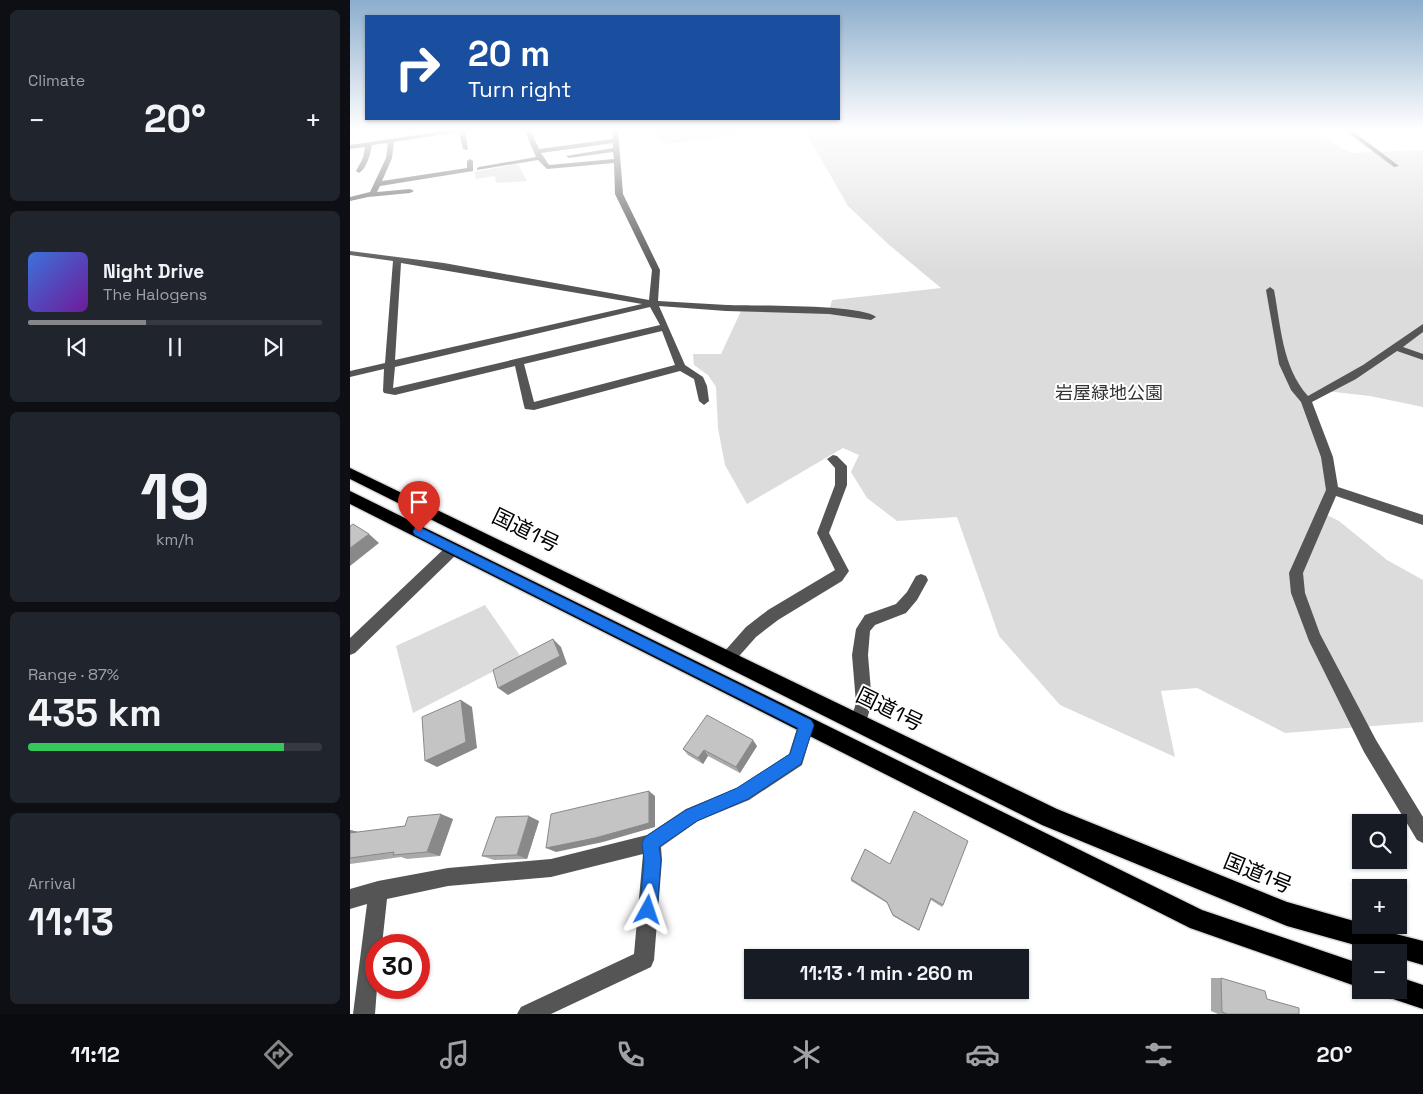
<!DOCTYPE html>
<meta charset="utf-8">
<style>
:root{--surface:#171b24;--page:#20242c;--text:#f1f3f6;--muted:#9ea1a6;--line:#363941;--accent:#858687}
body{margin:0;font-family:"Space Grotesk","Noto Sans JP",sans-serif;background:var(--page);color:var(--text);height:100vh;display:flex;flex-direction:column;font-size:19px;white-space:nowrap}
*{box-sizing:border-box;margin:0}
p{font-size:16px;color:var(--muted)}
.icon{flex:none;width:28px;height:28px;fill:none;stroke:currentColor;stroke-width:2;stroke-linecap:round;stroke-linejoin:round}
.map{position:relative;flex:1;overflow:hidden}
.side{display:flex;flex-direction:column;gap:10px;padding:10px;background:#0d0f14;width:350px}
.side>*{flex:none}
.guide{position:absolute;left:15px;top:15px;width:475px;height:105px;border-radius:0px;box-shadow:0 1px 4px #0004;background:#1a4fa0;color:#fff;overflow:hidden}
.fabs{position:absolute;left:1002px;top:814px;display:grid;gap:10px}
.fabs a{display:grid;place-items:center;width:55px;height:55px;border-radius:0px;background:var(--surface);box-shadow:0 1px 4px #0004;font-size:25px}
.speed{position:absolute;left:15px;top:934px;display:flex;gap:10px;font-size:25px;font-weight:700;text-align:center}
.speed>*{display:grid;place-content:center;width:65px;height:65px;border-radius:50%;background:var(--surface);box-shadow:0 1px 4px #0004;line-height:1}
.speed .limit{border:8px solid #d22;background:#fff;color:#111}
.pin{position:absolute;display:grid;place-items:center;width:42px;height:42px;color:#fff;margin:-51px -21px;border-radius:50% 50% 50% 0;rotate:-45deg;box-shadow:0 0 5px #0007}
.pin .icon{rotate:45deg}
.me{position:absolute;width:55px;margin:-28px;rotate:5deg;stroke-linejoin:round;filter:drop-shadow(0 0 4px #0008)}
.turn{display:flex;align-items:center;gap:18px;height:105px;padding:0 20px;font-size:22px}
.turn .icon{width:65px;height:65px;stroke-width:2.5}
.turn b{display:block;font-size:35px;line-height:42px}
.big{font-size:38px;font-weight:800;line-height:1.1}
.side .widget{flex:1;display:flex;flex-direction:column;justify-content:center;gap:8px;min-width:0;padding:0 18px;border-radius:8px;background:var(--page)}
.side .dial{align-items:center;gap:0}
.dial b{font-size:65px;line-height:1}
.song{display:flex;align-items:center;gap:15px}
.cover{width:60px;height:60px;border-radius:8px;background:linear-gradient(135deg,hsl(220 70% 55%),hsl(280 70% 35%))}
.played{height:5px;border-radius:2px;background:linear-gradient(90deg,var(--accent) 40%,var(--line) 40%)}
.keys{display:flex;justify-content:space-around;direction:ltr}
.heat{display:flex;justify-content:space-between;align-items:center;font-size:28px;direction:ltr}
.charge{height:8px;border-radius:4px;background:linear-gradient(90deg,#34c759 87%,var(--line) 0)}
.trip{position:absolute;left:394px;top:949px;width:285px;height:50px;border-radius:0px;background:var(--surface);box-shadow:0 1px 4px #0004;font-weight:800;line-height:50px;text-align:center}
.tab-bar{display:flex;height:80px;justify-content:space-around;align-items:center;background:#090b0e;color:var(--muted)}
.tab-bar .icon{width:35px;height:35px}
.tab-bar .on{color:var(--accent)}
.tab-bar b{font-size:22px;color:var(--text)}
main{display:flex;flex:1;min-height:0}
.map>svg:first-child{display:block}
.green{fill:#dcdcdc}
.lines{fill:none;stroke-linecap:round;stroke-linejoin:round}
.highway-casing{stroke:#dbdbdb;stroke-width:3}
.minor{fill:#555;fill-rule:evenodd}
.highway{fill:#000;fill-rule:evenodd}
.wall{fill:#a9a9a9}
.shaded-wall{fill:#898989}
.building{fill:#c4c4c4;stroke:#898989}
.route{fill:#1a73e8;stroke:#114b97}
.labels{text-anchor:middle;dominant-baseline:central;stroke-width:4;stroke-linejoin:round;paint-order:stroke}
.park-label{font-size:18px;fill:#333;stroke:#fff}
.near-street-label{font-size:21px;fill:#000;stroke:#fff}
</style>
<main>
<section class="side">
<div class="widget"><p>Climate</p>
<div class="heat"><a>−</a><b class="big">20°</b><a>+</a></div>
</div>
<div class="widget">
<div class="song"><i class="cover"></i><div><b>Night Drive</b><p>The Halogens</p></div></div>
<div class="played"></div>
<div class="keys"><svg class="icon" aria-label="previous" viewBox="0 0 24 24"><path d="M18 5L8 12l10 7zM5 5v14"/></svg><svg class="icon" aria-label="pause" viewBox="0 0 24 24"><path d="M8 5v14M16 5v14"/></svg><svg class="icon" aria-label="next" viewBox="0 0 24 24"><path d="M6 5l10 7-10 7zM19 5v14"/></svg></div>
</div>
<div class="widget dial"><b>19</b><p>km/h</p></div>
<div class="widget"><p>Range · 87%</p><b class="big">435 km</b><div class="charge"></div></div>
<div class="widget"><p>Arrival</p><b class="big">11:13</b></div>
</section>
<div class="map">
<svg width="1073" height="1014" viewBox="0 0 1073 1014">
<rect width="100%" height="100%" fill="#fff"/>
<g class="green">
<polygon points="311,129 426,129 318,144 306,135"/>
<polygon points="454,129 962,129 962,131 1001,153 1073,150 1073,407 1020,396 976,391 956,401 976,467 977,515 989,521 1037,560 1073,580 1073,722 935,733 847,688 811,691 825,757 710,705 649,636 607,517 547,521 517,498 501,472 509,455 493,448 397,504 375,465 368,428 366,387 358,375 344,365 343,354 371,354 391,311 479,311 482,300 591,288 537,243 498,206"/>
<polygon points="168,164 177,181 146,183 145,176 126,179 124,172"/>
<polygon points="135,605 171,657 63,713 46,646"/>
</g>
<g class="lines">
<defs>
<g id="highway">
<polygon points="0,468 707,809 937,902 1011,923 1011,925 1073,941 1073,965 1049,958 1049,952 1030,952 937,926 692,825 0,479"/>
<polygon points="0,491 852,910 1011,964 1011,988 840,928 0,504"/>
<polygon points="1049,977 1073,985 1073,1009 1040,998 1037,990 1049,990"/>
</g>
</defs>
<use href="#highway" class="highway-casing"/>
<g class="minor">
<path d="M105,129H118L115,131L118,150L113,149L109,132L44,142L42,158L32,181L117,168V161L120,159L123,161V171L30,186L27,192L60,189L64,191L60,193L18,197L0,201V197L20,192L36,158L38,143L22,145C20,155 17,168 9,173L6,171L13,158L15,147L0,149V145Z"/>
<path d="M174,129H180L189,149L263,139L262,129H268L273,194L310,270L308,301C331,302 354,304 377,305C402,306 512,304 526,317L521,320L479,314L376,311L309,306L335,365L353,377L357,386L359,401L354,405L349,401L344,379L330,371L184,410L175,409L174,406L165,366L45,395L34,393L33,391L34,369L0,377V371L35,363L43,261L0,255V251L94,263L299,300L302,270L265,194L264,163L197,169L188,160L127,170V168L129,167L186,157ZM263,143V148L216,156L219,158L263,152L264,159L199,165L191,153ZM51,263L292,304L45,360ZM300,307L310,325L43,388L45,367ZM312,331L325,365L184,402L174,364Z"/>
<polygon points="224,129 230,129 230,130 227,132"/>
<polygon points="993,129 1000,129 1049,166 1044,167"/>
<path d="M920,287L924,290C931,326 932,367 958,396L1013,365L1073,324V332L1053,347L1073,354V360L1047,351L1006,379L962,402L983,457L988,487L1073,515V525L986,496L953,573L955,593L970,634L1026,740L1073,817V843L1067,840L1014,752L959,641L941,593L939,573L976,490L971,457L951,402L941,390L929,364L916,290Z"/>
<polygon points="483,455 487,456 497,466 497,485 479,533 499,571 492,581 428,620 406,637 383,663 378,665 373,663 370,658 373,653 396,627 418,610 485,570 467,533 485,485 485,468 477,459"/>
<polygon points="103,544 108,545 110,549 108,553 5,653 0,655 0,638 98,545"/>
<polygon points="571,574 576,576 578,580 567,600 556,613 525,625 520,631 518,655 522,703 514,728 508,730 502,728 500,722 506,703 502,655 506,629 515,615 546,604 557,592 566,576"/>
<polygon points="456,717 462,719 464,725 452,765 399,800 348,821 311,847 312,860 304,960 301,967 201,1014 167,1014 171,1007 284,954 293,854 201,877 98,886 37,899 32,945 26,945 27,988 25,1014 3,1014 17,904 0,909 0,889 28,881 98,868 201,859 297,835 336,809 387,788 439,754 450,719"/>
</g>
<use href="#highway" class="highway"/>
</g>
<g class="wall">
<polygon points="407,746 390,773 358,756 353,764 338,755 333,749"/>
<polygon points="103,819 90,856 57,859 51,857 0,864 0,830 9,832"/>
<polygon points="189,821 177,859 144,860 132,856"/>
<polygon points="515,849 593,905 592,907 581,900 569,931 543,916 537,903 501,881 501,879"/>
<polygon points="861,978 871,978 949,1014 868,1014 861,1011"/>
</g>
<g class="shaded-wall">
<polygon points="19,534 29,543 0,566 0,548"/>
<polygon points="203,639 211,647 217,664 158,695 148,688"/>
<polygon points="111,700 122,707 127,748 87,767 75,761"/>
<polygon points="403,740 407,746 390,773 386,767"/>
<polygon points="354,750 358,756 353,764 348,758"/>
<polygon points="299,791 305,796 305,827 253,842 206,852 196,848"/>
<polygon points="91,814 103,819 90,856 77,852"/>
<polygon points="179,816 189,821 177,859 167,855"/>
<polygon points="0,830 12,833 0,836"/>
</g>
<g class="building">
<polygon points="3,524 19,534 0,548 0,526"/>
<polygon points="203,639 210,656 148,688 143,670"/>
<polygon points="111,700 116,742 75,761 72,717"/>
<polygon points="357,715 403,740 386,767 354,750 348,758 333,749"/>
<polygon points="299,791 299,823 245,838 196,848 201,814"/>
<polygon points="564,811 618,841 593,905 581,898 569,930 543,915 537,902 501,879 515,849 540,864"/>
<polygon points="91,814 77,852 43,855 44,852 0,858 0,833 55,826 58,817"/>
<polygon points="179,816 167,855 132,856 146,817"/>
<polygon points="871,978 915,991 917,999 949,1008 949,1014 877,1014 872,1012"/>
</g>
<linearGradient id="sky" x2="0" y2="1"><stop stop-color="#8cadcc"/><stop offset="0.48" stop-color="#fff"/><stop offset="1" stop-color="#fff" stop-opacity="0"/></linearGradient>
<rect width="1073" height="271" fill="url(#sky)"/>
<polygon class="route" points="69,527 461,720 464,725 451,764 398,799 347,821 309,847 311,860 307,910 305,916 298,919 292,916 290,910 294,860 292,843 295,837 336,810 387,788 440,754 448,728 65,535 63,532 65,528"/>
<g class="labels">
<g class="park-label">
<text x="759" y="392">岩屋緑地公園</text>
</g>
<g class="near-street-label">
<text transform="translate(176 530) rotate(26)">国道1号</text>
<text transform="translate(540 709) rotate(26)">国道1号</text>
<text transform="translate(908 873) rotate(22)">国道1号</text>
</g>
</g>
</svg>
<div class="fabs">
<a><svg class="icon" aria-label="search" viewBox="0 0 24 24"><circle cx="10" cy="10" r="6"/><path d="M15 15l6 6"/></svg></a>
<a>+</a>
<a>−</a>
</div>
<div class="speed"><div class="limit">30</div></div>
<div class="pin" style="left:69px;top:532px;background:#d93025"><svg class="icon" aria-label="arrive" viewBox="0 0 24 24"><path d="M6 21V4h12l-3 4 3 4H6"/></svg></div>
<svg class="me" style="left:298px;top:910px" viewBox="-20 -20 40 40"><path d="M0-17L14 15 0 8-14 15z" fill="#1a73e8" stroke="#fff" stroke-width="4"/></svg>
<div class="trip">11:13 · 1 min · 260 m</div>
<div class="guide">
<div class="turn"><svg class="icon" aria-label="right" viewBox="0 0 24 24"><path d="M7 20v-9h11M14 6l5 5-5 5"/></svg><div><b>20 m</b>Turn right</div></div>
</div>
</div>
</main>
<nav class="tab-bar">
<b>11:12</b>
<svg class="icon on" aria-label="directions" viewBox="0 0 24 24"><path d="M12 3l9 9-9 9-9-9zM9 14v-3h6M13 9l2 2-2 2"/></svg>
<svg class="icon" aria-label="music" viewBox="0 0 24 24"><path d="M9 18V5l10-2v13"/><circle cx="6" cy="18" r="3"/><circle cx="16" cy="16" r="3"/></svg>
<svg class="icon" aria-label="phone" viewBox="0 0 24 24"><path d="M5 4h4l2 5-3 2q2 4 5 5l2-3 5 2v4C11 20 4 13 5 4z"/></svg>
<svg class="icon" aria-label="climate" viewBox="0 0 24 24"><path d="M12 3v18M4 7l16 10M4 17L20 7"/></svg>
<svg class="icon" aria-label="car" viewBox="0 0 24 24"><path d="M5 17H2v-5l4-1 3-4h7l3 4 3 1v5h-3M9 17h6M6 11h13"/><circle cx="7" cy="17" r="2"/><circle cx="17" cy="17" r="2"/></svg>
<svg class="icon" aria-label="filters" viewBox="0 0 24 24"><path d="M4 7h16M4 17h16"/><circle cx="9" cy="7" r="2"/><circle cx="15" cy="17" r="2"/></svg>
<b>20°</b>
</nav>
